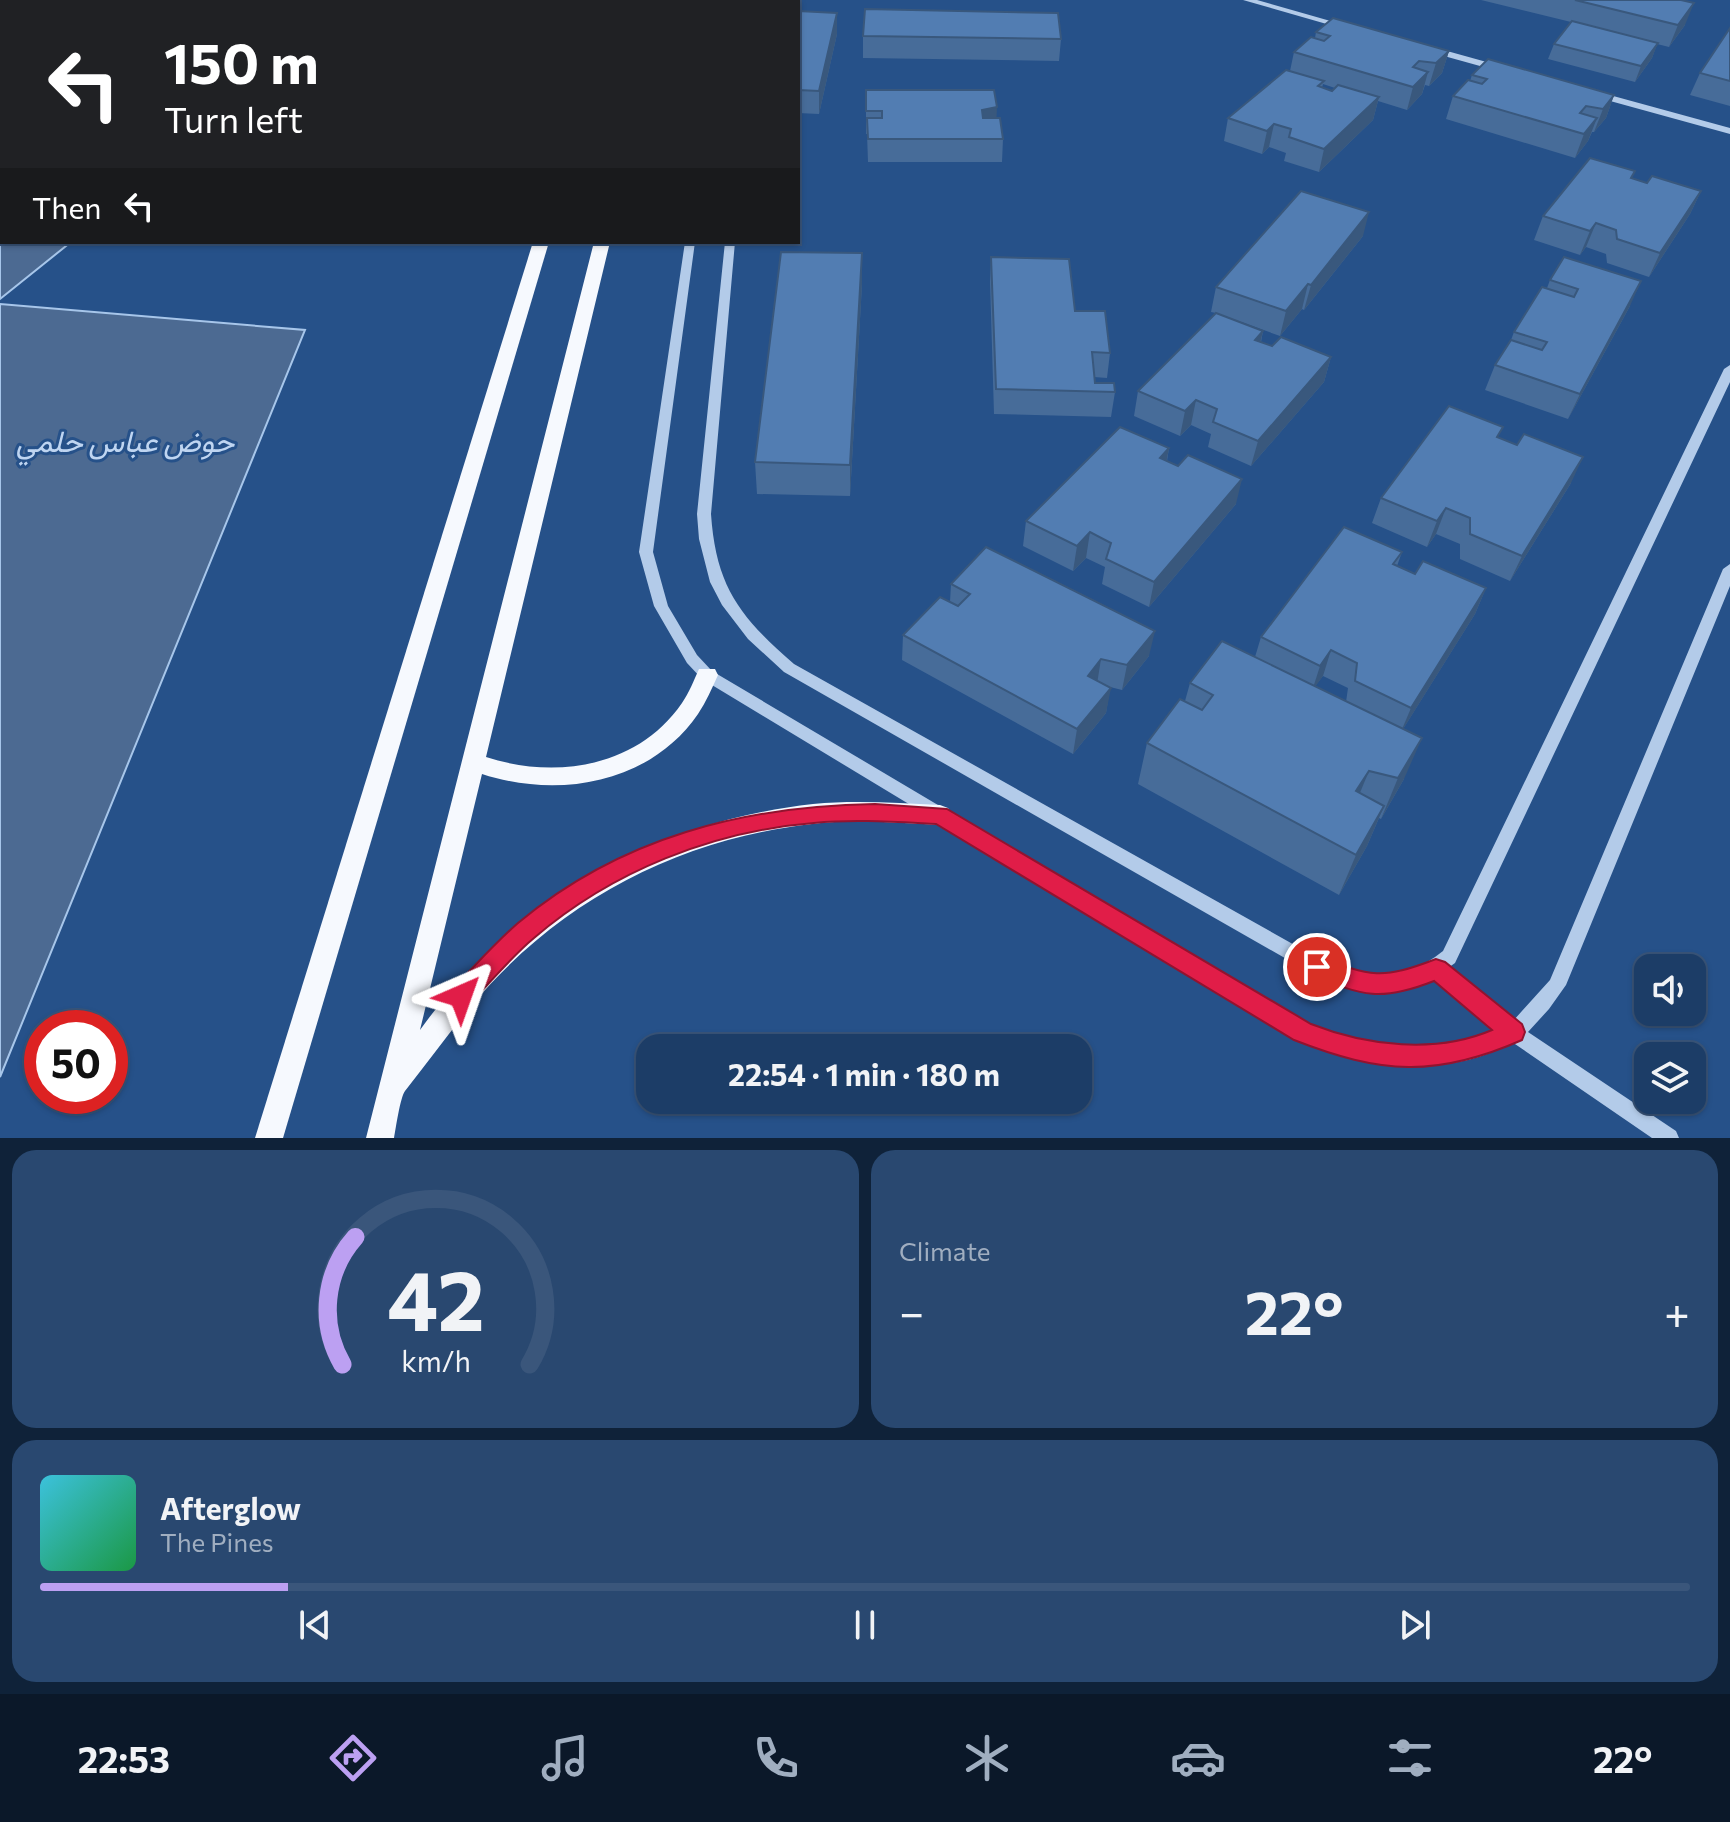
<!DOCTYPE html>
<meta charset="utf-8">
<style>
:root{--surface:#1c3d67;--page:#294870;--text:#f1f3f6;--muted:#a0aec0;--line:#3a567b;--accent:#bca0f2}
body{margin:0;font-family:Commissioner,Vazirmatn,sans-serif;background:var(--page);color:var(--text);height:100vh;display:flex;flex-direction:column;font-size:30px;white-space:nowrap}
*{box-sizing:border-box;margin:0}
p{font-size:26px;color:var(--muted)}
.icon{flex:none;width:44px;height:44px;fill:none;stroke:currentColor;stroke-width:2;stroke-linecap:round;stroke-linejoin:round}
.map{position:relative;height:1138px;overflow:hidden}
.sheet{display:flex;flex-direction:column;gap:12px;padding:12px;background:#0f2239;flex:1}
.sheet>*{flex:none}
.hud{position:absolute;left:0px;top:0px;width:800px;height:244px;box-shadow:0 2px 6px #0004,0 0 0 2px var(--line);background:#202124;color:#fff;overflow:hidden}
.tools{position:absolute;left:1634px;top:954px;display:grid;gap:16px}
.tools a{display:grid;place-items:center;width:72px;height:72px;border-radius:16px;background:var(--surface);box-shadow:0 2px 6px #0004,0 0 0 2px var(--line);font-size:40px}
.speed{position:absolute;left:24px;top:1010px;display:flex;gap:16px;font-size:40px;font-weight:700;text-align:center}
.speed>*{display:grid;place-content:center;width:104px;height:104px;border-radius:50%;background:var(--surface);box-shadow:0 2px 6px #0004,0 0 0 2px var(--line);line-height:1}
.speed .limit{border:12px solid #d22;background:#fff;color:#111}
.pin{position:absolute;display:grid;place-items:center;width:68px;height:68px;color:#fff;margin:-34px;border:4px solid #fff;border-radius:50%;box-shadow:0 2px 8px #0007}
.me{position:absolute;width:88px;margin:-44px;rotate:43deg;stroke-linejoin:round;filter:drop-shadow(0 0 6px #0008)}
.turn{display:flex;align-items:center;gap:28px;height:168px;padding:0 32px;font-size:36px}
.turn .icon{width:104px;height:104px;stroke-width:2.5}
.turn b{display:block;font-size:56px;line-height:68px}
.then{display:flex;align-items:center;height:76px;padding:0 32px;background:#0003;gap:16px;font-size:30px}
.big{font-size:60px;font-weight:700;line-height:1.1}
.sheet .tile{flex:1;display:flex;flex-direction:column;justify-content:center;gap:12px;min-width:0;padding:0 28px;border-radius:24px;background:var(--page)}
.sheet .dial{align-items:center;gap:0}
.dial svg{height:208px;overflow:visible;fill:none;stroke:var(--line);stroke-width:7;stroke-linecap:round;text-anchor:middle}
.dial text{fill:var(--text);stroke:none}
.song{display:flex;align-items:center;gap:24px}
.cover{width:96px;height:96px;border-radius:12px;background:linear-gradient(135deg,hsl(190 70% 55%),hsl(140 70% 35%))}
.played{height:8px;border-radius:4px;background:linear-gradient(90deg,var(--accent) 15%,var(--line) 15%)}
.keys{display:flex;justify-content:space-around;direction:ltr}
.heat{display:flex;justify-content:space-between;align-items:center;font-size:44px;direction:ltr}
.sheet .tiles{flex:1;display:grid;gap:12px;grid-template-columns:1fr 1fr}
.tile:last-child{grid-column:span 2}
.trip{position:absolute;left:636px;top:1034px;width:456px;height:80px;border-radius:24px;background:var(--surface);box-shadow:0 2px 6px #0004,0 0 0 2px var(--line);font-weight:700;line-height:80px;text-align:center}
.menu{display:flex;height:128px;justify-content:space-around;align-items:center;background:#0b1829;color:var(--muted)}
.menu .icon{width:56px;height:56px}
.menu .active{color:var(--accent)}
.menu b{font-size:36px;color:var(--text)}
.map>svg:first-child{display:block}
.water{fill:#4c6a92;stroke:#a7c6ea;stroke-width:2}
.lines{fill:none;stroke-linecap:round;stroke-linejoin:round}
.minor{fill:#b3cbe9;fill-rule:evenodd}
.major{fill:#f6f9fe;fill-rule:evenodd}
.wall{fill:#476c99;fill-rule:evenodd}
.shaded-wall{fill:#39587d}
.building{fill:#527db2;stroke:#39587d;stroke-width:2}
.route{fill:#e11d48;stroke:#92132f;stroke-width:2}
.labels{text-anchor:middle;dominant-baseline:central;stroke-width:6;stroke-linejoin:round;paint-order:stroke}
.water-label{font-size:30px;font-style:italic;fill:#bfd5f1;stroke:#265189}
</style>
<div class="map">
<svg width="1730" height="1138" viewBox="0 0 1730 1138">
<rect width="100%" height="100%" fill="#265189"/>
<g class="water">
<polygon points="0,2 2,242 71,242 0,299"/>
<polygon points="0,304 305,330 0,1077"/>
</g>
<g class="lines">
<g class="minor">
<rect x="720" y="0" width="8" height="2"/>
<rect x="749" y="0" width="8" height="2"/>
<polygon points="1243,0 1257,0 1348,26 1344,29"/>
<polygon points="1429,46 1501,66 1503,68 1498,71 1426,51 1426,47"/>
<polygon points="1595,91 1730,128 1730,134 1592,96 1592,92"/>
<path d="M685,242H695L653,552L668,606L697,655L712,671L1309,1025C1366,1045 1441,1063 1498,1031L1434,978C1392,1000 1352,990 1311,973L784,672L748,639L722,605L710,582L699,539L697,514L725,242H735L711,514C716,587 740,617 794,664L1323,961C1368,980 1403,983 1443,951L1724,369L1730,365V382L1455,963L1448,968L1513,1021L1550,980L1723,569L1730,564V586L1566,985L1549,1009L1528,1032L1676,1131L1679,1138H1652L1512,1042C1446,1081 1365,1065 1296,1038L702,679L687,663L654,606L639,552Z"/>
</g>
<g class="major">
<polygon points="533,242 549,242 283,1138 255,1138"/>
<path d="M594,242H610L486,757C556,780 638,767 682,703C689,693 694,680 699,669H715L718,675C712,688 706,702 698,714C650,784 558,799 482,774L420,1030C513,900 655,822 813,804C855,800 898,803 940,805L948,808L952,815L948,822L940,825C898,823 854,819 812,824C678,839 559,901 472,1005C449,1033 427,1063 405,1091C400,1098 396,1128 394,1138H366Z"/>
</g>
</g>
<g class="wall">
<polygon points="1481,0 1681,0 1685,25 1669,47 1657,44 1652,58 1635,82 1548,59 1554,44 1571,22"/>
<polygon points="798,11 837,34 819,114 798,113"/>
<polygon points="1730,28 1730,106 1690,95 1700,73"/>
<path d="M1316,32L1449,51L1442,73L1429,86L1425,85L1422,94L1407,110L1378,101L1373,120L1319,172L1284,161L1286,153L1269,147L1262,154L1224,141L1228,118L1290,71L1294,52L1315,38ZM1323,84L1335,88L1332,91L1322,88Z"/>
<polygon points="863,36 1061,39 1059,61 863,58"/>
<polygon points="1472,75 1614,95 1606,118 1594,132 1592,132 1588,141 1575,158 1446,119 1453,96 1470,81"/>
<polygon points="866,90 996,118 1003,139 1002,162 868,162 867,134 866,134"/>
<polygon points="1632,178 1647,183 1701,191 1690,214 1649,277 1607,263 1606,254 1586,247 1580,255 1534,240 1543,216"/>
<polygon points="1363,236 1304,310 1302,309 1280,336 1233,319 1263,331 1261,342 1272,346 1331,357 1324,382 1251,466 1208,447 1211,434 1191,425 1180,436 1134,416 1138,391 1216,313 1211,312 1216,287"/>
<polygon points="862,253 862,284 850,496 757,494 755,462"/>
<polygon points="991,257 1075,311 1110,353 1107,378 1094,377 1095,383 1115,392 1111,417 994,414 990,281"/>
<polygon points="1550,280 1630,306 1568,419 1485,390 1495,365 1511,340 1514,332 1547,288"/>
<polygon points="1499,438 1571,483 1510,581 1460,559 1460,544 1436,534 1427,547 1372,523 1381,498"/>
<polygon points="1169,448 1167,461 1236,504 1149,607 1102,584 1105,567 1086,558 1073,571 1023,546 1026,521"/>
<path d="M1402,552L1397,566L1415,574L1486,588L1475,614L1403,729L1404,779L1381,819L1379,818L1367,846L1339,895L1138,784L1147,743L1185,701L1190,683L1255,657L1261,637ZM1323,676L1348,688L1346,702L1315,686Z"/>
<polygon points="951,584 1149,656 1122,690 1110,687 1106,713 1073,754 902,660 903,635 950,602"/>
</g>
<g class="shaded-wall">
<polygon points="1694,3 1685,25 1669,47 1678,25"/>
<polygon points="837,13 837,34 819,114 819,91"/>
<polygon points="1658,43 1652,58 1635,82 1641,66"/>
<polygon points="1449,51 1442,73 1429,86 1436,63"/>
<polygon points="1428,72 1422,94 1407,110 1413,87"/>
<polygon points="1614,95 1606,118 1594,132 1603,109"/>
<polygon points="1379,97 1373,120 1319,172 1324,149"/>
<polygon points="997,107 996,130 980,132 982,110"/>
<polygon points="1597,118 1588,141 1575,158 1584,134"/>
<polygon points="1274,124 1269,147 1262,154 1267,131"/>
<polygon points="1701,191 1690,214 1649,277 1660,253"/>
<polygon points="1369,212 1363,236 1304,310 1311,285"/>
<polygon points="1596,223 1586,247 1580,255 1590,231"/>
<polygon points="862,253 862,284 850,496 850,465"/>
<polygon points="1641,281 1630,306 1568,419 1580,394"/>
<polygon points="1308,284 1302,309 1280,336 1286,311"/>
<polygon points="1263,331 1257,356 1255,340"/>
<polygon points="1331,357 1324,382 1251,466 1258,441"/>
<polygon points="1196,400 1191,425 1180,436 1185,411"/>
<polygon points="1169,448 1164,474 1160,458"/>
<polygon points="1583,457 1571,483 1510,581 1522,556"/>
<polygon points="1242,479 1236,504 1149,607 1154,582"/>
<polygon points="1446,508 1436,534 1427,547 1437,521"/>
<polygon points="1090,532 1086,558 1073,571 1077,546"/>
<polygon points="1486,588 1475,614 1400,734 1411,708"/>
<polygon points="1155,631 1149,656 1122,690 1127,665"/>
<polygon points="1331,650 1323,676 1312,691 1320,666"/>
<polygon points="1101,659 1097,684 1088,676"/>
<polygon points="1111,688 1106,713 1073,754 1077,729"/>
<polygon points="1422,738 1404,779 1381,819 1398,778"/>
<polygon points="1369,771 1352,812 1356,791"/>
<polygon points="1384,806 1367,846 1339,895 1356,855"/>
</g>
<g class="building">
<polygon points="1575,0 1681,0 1694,3 1678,25"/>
<polygon points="865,9 1058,13 1061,39 863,36"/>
<polygon points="798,11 837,13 819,91 798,90"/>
<polygon points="1333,18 1449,51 1436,63 1419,61 1413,67 1428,72 1413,87 1294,52 1311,37 1324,41 1330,36 1316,32"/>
<polygon points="1572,21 1658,43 1641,66 1554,44"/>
<polygon points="1730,28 1730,81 1700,73"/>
<polygon points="1488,59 1614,95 1603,109 1586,106 1580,113 1597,118 1584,134 1453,96 1468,80 1482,84 1487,79 1472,75"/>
<polygon points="1286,70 1324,81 1318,86 1332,91 1338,85 1379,97 1324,149 1289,137 1291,129 1274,124 1267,131 1228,118"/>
<polygon points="866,90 994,90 997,107 982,110 983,118 1000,118 1003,139 868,139 867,118 882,118 882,111 866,111"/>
<polygon points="1590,158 1635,171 1631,178 1647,183 1652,176 1701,191 1660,253 1617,239 1616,230 1596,223 1590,231 1543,216"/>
<polygon points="1301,191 1369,212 1311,285 1308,284 1286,311 1216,287"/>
<polygon points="781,252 862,253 850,465 755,462"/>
<polygon points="991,257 1069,259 1075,311 1105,311 1110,353 1092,352 1095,383 1114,383 1115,392 996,389"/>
<polygon points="1564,257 1641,281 1580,394 1495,365 1511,340 1542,350 1547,342 1514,332 1542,287 1574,297 1578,289 1550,280"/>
<polygon points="1216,313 1263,331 1255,340 1272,346 1281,337 1331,357 1258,441 1213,422 1217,409 1196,400 1185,411 1138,391"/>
<polygon points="1449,406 1503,427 1497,437 1517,445 1524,434 1583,457 1522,556 1470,534 1470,518 1446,508 1437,521 1381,498"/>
<polygon points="1120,427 1169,448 1160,458 1178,466 1188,455 1242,479 1154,582 1106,559 1111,543 1090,532 1077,546 1026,521"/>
<polygon points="1344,527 1402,552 1393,564 1415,574 1423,561 1486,588 1411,708 1355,681 1357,663 1331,650 1320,666 1261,637"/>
<polygon points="986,547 1155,631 1127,665 1101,659 1088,676 1111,688 1077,729 903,635 940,597 958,606 970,594 951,584"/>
<polygon points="1222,641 1422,738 1398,778 1369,771 1356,791 1384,806 1356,855 1147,743 1180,699 1202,710 1213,695 1190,683"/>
</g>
<path class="route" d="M875,804L947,809L1311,1024C1367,1046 1436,1054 1492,1030L1434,981C1378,1003 1362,995 1309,974L1305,967L1309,959L1317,956C1372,977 1381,980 1436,959L1445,962L1522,1024L1525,1032L1522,1040C1436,1078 1381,1074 1294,1040L936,824C896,822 854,819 814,823C713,831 612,871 534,938C511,957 491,982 470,1003L461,1006L453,1003L449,996L453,988C474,967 495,943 518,923C621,837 744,806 875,804Z"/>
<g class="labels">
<g class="water-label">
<text x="125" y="439">حوض عباس حلمي</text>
</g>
</g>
</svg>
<div class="tools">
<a><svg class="icon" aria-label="sound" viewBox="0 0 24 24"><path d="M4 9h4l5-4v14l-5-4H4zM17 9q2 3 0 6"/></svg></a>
<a><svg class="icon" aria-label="layers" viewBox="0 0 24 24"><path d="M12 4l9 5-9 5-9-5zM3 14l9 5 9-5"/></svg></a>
</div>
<div class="speed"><div class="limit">50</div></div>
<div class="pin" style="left:1317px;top:967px;background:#d93025"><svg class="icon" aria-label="arrive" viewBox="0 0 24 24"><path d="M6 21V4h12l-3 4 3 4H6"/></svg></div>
<svg class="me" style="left:461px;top:996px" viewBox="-20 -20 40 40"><path d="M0-17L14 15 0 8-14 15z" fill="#e11d48" stroke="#fff" stroke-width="4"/></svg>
<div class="trip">22:54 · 1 min · 180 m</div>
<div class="hud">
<div class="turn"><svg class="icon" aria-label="left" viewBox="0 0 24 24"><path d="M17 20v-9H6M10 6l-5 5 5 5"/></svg><div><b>150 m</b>Turn left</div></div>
<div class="then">Then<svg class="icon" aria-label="left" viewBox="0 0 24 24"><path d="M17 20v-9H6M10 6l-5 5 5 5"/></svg></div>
</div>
</div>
<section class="sheet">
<div class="tiles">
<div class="tile dial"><svg viewBox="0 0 100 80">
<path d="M14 69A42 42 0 1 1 86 69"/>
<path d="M14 69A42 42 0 0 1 19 20" stroke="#bca0f2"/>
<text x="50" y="56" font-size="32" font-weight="700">42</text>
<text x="50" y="72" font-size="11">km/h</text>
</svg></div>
<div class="tile"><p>Climate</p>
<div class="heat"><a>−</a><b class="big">22°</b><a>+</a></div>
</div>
<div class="tile">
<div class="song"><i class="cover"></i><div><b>Afterglow</b><p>The Pines</p></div></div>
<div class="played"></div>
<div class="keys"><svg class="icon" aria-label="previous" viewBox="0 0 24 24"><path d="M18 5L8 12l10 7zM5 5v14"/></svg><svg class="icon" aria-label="pause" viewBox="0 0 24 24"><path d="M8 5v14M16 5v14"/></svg><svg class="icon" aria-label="next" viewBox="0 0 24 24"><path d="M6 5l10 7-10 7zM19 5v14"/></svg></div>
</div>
</div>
</section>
<nav class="menu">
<b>22:53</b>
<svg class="icon active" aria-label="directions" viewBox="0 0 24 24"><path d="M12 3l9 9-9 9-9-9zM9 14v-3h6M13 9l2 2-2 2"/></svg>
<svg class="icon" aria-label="music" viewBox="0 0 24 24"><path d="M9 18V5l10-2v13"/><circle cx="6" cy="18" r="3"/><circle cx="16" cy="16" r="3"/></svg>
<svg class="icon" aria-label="phone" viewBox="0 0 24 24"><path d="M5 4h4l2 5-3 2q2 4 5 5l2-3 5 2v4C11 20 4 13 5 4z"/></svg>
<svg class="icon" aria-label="climate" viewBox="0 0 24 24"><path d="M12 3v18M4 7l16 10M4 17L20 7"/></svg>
<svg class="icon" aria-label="car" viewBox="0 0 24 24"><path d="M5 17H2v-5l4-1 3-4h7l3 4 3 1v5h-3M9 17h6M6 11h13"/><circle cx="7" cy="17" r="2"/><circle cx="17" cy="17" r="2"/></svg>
<svg class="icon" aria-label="filters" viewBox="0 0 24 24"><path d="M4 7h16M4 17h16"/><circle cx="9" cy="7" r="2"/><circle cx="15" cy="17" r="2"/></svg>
<b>22°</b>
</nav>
